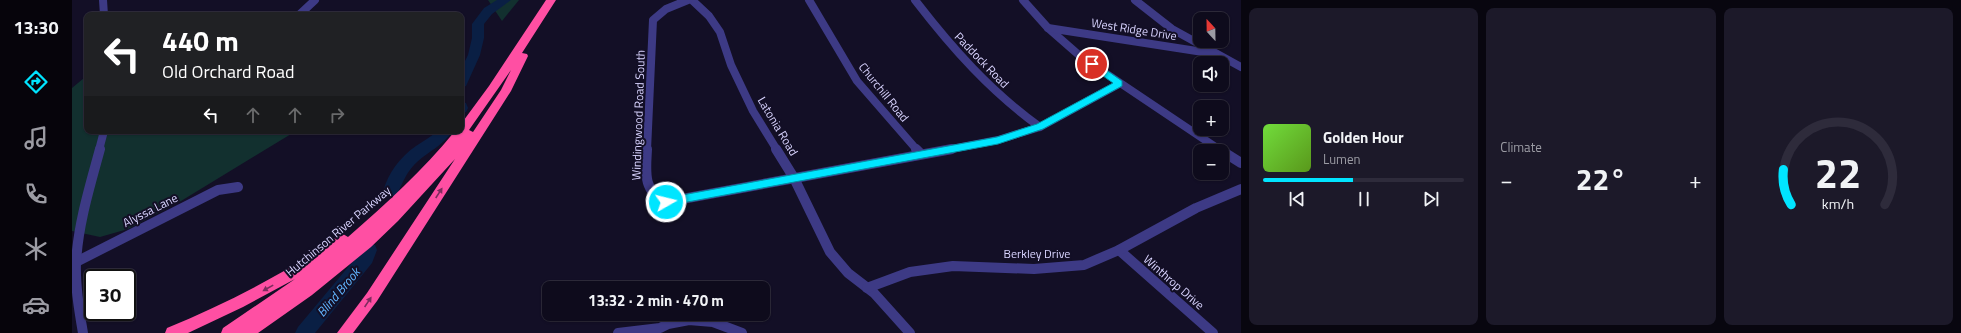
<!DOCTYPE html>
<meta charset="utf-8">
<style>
:root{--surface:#0e0b1c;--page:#1c1929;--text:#f1f3f6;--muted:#9b9ba3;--line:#2e2b3b;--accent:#00e5ff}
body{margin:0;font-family:"Titillium Web",sans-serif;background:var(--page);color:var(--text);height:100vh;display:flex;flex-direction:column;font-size:15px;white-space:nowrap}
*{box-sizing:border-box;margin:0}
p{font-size:13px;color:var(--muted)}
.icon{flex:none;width:22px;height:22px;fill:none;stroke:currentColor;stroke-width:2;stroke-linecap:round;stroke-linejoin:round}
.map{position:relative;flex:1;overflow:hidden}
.drawer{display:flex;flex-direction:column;gap:8px;padding:8px;background:#08060f;width:720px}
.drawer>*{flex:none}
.banner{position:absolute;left:12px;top:12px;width:380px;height:122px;border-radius:8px;box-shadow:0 1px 3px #0004,0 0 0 1px var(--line);background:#202124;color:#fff;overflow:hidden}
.needle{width:26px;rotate:338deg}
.buttons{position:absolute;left:1121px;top:12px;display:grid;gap:8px}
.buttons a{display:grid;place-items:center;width:36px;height:36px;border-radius:8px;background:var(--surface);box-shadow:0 1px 3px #0004,0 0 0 1px var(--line);font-size:20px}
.speed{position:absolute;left:12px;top:269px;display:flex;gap:8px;font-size:20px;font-weight:700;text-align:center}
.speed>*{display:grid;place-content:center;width:52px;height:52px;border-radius:50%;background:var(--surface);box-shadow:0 1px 3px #0004,0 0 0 1px var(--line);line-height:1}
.speed .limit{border:2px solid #111;border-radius:6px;background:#fff;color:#111}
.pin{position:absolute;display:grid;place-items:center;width:34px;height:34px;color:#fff;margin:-17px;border:2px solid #fff;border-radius:50%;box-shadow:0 1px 4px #0007}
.me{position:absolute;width:44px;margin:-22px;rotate:82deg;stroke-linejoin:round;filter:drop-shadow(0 0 3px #0008)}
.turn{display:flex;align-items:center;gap:14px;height:84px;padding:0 12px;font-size:18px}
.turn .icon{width:52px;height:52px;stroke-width:2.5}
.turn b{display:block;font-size:28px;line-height:34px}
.lanes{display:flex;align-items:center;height:38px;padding:0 12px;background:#0003;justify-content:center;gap:20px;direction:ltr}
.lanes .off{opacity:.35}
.big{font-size:30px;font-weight:700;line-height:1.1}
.drawer .tile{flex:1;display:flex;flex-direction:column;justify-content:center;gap:6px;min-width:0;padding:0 14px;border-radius:8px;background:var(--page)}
.drawer .dial{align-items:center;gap:0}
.dial svg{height:104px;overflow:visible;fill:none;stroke:var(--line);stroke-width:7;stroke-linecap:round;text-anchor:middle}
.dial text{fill:var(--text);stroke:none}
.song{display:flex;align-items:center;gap:12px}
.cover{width:48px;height:48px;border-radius:6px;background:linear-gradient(135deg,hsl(100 70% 55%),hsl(90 70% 35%))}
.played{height:4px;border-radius:2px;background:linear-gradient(90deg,var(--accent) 45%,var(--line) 45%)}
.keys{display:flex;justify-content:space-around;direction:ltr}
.heat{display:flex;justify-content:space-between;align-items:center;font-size:22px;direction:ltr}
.drawer .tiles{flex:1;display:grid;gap:8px;grid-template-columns:repeat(3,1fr)}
.trip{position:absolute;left:470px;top:281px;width:228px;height:40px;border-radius:8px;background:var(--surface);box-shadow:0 1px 3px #0004,0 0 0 1px var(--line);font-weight:700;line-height:40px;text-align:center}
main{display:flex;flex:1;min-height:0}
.dock{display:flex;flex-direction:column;width:72px;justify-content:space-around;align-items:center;background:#06040b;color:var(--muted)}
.dock .icon{width:28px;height:28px}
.dock .active{color:var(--accent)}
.dock b{font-size:18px;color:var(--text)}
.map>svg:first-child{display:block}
.green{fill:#12302f}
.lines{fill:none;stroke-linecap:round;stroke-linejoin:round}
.river{fill:#0a1f44;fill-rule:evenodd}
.minor-far1{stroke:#3d3a85;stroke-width:8}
.minor{stroke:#3d3a85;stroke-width:10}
.highway{fill:#ff4fa3;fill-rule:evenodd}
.oneway{fill:#7d2c5e}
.route{fill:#00e5ff;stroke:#0095a6}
.labels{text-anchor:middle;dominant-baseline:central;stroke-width:4;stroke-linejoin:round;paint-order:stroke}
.street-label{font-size:12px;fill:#d9d4ff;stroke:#130f26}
.water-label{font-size:13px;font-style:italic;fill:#62b6ff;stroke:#130f26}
</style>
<main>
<nav class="dock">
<b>13:30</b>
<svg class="icon active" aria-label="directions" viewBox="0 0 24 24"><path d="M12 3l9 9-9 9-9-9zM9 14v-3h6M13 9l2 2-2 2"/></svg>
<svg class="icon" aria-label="music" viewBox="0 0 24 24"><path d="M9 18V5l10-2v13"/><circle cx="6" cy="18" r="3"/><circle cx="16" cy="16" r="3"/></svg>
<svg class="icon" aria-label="phone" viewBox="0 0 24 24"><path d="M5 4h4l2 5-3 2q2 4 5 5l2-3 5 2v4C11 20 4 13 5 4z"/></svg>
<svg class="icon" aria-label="climate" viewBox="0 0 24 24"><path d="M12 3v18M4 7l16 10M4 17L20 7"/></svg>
<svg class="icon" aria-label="car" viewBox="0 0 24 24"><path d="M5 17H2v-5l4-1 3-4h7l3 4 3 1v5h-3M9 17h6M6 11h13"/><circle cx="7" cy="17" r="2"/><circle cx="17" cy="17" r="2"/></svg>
</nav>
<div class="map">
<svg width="1169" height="333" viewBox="0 0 1169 333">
<rect width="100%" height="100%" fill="#130f26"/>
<g class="green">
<polygon points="416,0 447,0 430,21"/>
<polygon points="15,65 15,131 224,131 109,201 56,229 28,237 0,231 0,88 12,78"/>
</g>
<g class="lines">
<g class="river">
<polygon points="425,0 439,0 420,14 412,24 412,38 408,55 394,86 389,88 389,69 396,55 400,38 400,24 412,8"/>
<polygon points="389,102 394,103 396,108 394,112 389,113"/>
<path d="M365,131H380C372,145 357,151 345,162C332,175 332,182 324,196L319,198L314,196L311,192C316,173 328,157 344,146C351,141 359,137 365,131Z"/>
<polygon points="297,243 303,245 305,250 300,263 243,333 223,333 226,327 287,254 291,245"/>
</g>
<g class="minor-far1">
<polyline points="31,0 32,15"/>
<polyline points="620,0 637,16 648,32 659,65 681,111 705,150"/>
<polyline points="737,0 785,81 845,150"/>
<path d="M843,0C880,48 918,91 968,127"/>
<polyline points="951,0 976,28 1008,56 1148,150"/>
<polyline points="1063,0 1100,29 1169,67"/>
<polyline points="227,15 243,0"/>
<polyline points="976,28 1144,54"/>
<polyline points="27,150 32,131"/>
<polyline points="575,150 581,20 594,9 616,0"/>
<polyline points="874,150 926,140 968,127 1047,84"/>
</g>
<g class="minor">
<path d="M575,149C574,171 570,191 594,202L880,149"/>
<polyline points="704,149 722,178 758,252 776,273 802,293 838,333"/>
<polyline points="844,149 849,154"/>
<polyline points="1146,149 1150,151"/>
<polyline points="1150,151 1169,163"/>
<polyline points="1047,250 1141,333"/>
<polyline points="4,262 146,190 166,187"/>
<polyline points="795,288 838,272 881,266 962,269 1012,265 1047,250 1124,208 1169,189"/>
<path d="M11,333C7,310 3,286 4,263C6,224 18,186 28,149"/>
<polyline points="546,333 588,328 596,324 617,320 641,322 670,333"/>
</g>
<path class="highway" d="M474,0H484L450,53L455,54L456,56L439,91L305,301L281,333H265L295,293L383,159L326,221L299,247L240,295L186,333H149L151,328L223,279L171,307L116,333H93L95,328C155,303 213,274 266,236L271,234L276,237C314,204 351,170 383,131H389V124L417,86ZM439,70L429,90L401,132L397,130Z"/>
</g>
<defs><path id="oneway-solid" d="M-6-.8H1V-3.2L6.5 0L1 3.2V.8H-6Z"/></defs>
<g class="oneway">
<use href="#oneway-solid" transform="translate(367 193) rotate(-57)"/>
<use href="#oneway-solid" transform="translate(196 288) rotate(151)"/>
<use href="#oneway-solid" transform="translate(296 302) rotate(-56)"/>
</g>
<polygon class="route" points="1017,62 1023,62 1050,81 1050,86 971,129 926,144 594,206 589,202 594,198 925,137 965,124 1041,83 1017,66"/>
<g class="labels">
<g class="street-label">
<text transform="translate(1062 29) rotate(9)">West Ridge Drive</text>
<text transform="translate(910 60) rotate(46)">Paddock Road</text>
<text transform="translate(812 92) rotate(51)">Churchill Road</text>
<text transform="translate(566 115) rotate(-88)">Windingwood Road South</text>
<text transform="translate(706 126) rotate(59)">Latonia Road</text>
<text transform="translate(78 210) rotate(-27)">Alyssa Lane</text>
<text transform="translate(266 231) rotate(-40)">Hutchinson River Parkway</text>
<text x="965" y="253">Berkley Drive</text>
<text transform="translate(1102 282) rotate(41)">Winthrop Drive</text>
</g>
<g class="water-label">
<text transform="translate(266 292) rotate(-50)">Blind Brook</text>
</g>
</g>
</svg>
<div class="buttons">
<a><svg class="needle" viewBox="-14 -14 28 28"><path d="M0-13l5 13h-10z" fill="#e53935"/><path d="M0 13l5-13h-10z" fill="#9b9ba3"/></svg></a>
<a><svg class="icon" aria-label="sound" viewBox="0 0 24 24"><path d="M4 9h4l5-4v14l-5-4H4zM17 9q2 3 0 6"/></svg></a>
<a>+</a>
<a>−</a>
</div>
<div class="speed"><div class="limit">30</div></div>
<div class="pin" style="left:1020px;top:64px;background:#d93025"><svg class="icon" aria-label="arrive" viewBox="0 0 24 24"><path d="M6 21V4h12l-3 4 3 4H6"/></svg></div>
<svg class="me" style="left:594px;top:202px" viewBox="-20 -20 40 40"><circle r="17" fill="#00e5ff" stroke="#fff" stroke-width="3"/><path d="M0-11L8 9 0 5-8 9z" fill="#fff"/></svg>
<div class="trip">13:32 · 2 min · 470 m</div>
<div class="banner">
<div class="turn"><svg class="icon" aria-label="left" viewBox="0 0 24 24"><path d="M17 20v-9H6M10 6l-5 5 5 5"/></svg><div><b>440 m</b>Old Orchard Road</div></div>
<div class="lanes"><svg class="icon" aria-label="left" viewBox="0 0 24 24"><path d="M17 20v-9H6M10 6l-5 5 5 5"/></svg><svg class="icon off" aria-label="ahead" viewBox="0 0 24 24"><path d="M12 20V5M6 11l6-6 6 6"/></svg><svg class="icon off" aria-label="ahead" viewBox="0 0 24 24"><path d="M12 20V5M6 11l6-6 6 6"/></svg><svg class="icon off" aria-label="right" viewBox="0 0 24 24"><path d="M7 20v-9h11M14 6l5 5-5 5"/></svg></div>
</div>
</div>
<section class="drawer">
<div class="tiles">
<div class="tile">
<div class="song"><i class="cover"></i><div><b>Golden Hour</b><p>Lumen</p></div></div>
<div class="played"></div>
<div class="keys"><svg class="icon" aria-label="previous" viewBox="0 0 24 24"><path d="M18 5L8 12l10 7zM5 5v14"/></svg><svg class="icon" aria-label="pause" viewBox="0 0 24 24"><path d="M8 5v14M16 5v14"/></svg><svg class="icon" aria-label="next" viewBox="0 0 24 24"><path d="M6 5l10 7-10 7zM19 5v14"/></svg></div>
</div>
<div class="tile"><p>Climate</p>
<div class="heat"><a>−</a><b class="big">22°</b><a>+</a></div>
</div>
<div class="tile dial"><svg viewBox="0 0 100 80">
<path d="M14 69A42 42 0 1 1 86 69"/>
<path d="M14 69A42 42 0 0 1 8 42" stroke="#00e5ff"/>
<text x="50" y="56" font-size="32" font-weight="700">22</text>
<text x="50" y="72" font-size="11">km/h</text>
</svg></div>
</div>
</section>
</main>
